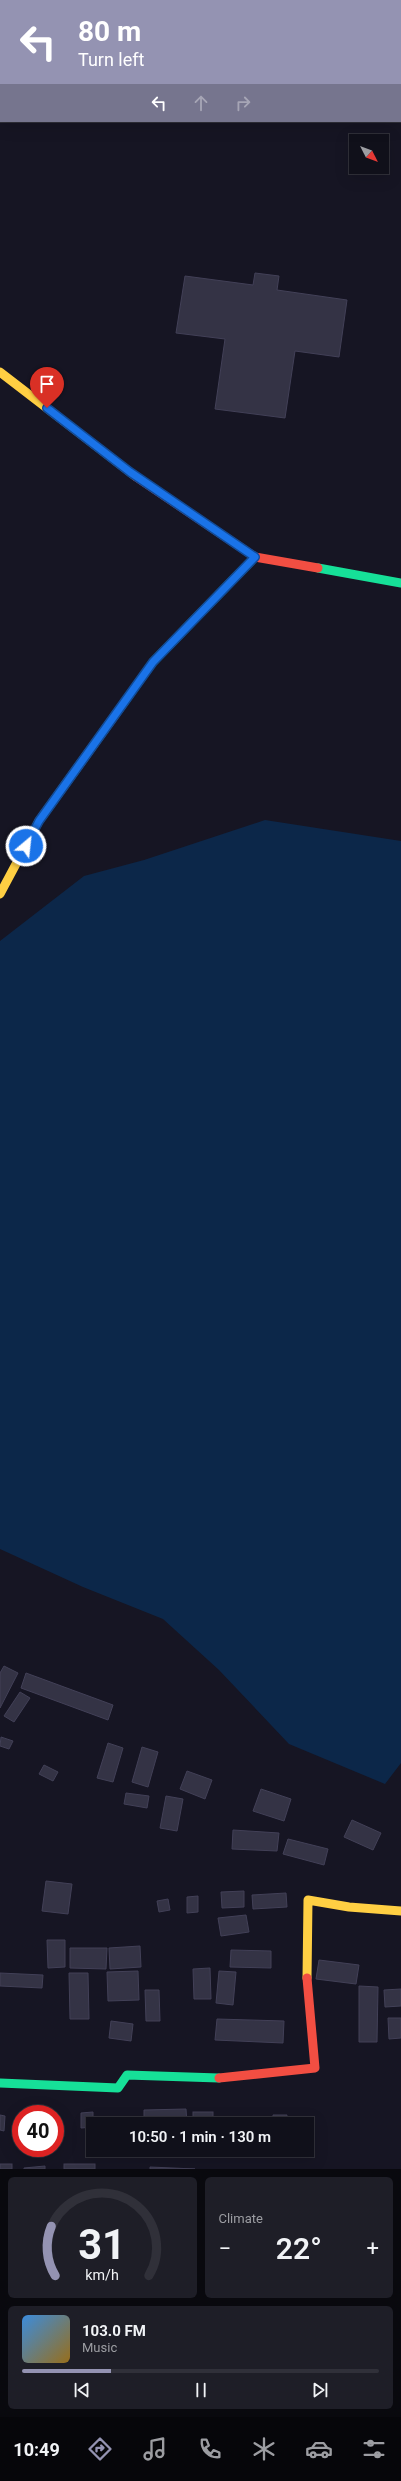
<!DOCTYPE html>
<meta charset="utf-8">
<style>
:root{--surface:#10101a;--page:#1e1e27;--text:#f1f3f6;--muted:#9c9da2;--line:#303039;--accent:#9493b2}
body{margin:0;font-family:Roboto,sans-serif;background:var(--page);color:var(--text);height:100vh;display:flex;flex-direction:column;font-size:15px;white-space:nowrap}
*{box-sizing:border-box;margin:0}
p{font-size:13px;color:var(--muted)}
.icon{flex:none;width:22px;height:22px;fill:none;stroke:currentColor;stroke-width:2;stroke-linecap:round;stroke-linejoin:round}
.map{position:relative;height:2169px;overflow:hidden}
.side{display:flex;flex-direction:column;gap:8px;padding:8px;background:#09090e;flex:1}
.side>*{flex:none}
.guide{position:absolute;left:0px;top:0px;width:401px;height:122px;box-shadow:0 4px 16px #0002,0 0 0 1px var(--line);background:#9493b2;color:#fff;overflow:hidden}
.needle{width:26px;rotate:132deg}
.tools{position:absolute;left:349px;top:134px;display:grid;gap:8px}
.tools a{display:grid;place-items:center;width:40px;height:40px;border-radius:0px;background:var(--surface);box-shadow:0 4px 16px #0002,0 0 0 1px var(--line);font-size:20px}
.speed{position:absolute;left:12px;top:2105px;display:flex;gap:8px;font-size:20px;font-weight:700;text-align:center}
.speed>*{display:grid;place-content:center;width:52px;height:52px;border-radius:50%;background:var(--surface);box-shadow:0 4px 16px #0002,0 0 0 1px var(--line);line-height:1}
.speed .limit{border:6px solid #d22;background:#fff;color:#111}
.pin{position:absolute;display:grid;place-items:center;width:34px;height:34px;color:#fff;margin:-41px -17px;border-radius:50% 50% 50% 0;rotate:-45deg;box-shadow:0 0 4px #0007}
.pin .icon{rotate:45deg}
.me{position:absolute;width:44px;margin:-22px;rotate:28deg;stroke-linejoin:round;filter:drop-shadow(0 0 3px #0008)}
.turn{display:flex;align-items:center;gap:14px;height:84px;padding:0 12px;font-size:18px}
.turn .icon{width:52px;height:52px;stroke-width:2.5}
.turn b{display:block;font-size:28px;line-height:34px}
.lanes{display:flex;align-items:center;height:38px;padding:0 12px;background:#0003;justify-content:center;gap:20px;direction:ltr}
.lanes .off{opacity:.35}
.big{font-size:30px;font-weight:600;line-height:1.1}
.side .card{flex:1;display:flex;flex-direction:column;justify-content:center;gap:6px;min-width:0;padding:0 14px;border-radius:6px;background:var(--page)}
.side .dial{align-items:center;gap:0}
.dial svg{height:104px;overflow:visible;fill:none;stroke:var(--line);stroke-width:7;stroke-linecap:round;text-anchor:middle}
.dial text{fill:var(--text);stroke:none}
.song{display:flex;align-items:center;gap:12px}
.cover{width:48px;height:48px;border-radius:6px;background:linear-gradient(135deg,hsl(210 70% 55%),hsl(40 70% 35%))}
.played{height:4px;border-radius:2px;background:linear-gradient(90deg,var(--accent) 25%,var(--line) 25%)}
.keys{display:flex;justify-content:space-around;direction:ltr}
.heat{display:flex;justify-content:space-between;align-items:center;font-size:22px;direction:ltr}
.side .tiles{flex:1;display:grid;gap:8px;grid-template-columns:1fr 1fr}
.card:last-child{grid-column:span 2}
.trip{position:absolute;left:86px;top:2117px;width:228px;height:40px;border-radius:0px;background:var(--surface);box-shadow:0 4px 16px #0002,0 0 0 1px var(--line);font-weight:600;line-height:40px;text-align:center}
.tab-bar{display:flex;height:64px;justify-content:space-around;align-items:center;background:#06060a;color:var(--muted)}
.tab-bar .icon{width:28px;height:28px}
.tab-bar .current{color:var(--accent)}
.tab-bar b{font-size:18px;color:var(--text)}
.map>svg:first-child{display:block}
.water{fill:#0c2749}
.building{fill:#343345;stroke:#424057}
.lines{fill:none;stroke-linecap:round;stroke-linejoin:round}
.fast{stroke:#16e098;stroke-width:9}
.slow{stroke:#ffcf43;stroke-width:9}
.jam{stroke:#f24e42;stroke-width:9}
.route-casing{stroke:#114b97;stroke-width:10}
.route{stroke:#1a73e8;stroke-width:7}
</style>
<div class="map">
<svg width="401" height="2169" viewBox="0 0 401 2169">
<rect width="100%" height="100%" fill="#161523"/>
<polygon class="water" points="265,820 401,841 401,1763 385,1784 289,1744 219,1670 163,1619 83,1587 0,1549 0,941 84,876 144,860"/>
<g class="building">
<polygon points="255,273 279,276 277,290 347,300 339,357 295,351 285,418 215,409 225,339 176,333 185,276 253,285"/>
<polygon points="4,1666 18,1673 0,1708 0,1673"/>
<polygon points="26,1673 113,1705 108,1720 21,1688"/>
<polygon points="20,1692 30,1698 14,1722 4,1716"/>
<polygon points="1,1737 13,1741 9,1749 0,1746"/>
<polygon points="108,1743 123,1748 113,1782 97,1778"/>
<polygon points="142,1747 158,1752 148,1787 132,1782"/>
<polygon points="44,1765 58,1772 53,1781 39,1774"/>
<polygon points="187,1771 212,1780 205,1799 180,1789"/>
<polygon points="261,1789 291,1799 284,1821 253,1811"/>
<polygon points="126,1793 149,1796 147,1808 124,1804"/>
<polygon points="166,1796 183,1799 177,1831 160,1828"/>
<polygon points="352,1820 381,1833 373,1850 344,1837"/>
<polygon points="233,1830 279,1833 277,1851 232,1849"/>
<polygon points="288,1839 328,1849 324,1865 283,1854"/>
<polygon points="46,1881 72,1884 68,1914 42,1911"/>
<polygon points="244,1891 244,1907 222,1908 221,1892"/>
<polygon points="286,1893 287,1907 253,1909 252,1895"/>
<polygon points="198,1896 198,1912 187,1913 187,1897"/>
<polygon points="168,1899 170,1910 159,1912 157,1901"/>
<polygon points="246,1915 249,1932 221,1936 218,1918"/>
<polygon points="47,1940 65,1940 65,1967 48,1968"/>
<polygon points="140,1946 141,1967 110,1969 109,1948"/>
<polygon points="70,1948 107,1948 106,1969 70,1968"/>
<polygon points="231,1950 271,1951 271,1968 230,1967"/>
<polygon points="319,1960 359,1965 356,1984 316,1979"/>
<polygon points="210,1968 211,1999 194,1999 193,1969"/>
<polygon points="138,1971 139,2000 108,2001 107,1972"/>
<polygon points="219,1971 236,1972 233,2005 216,2003"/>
<polygon points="0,1973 43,1975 42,1988 0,1986"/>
<polygon points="69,1973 88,1973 89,2019 70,2019"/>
<polygon points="359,1986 378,1987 377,2042 359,2042"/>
<polygon points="401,1989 401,2006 385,2007 384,1990"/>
<polygon points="145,1990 159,1990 160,2021 146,2021"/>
<polygon points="388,2018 401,2018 401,2038 389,2039"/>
<polygon points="217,2019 284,2021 283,2043 215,2040"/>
<polygon points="111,2021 133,2024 131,2041 109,2038"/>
<polygon points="186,2109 187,2124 144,2124 144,2110"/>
<polygon points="93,2112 93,2127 81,2128 81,2113"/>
<rect x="193" y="2112" width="20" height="12"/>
<polygon points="0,2115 5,2116 4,2131 0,2130"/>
<polygon points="273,2115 287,2115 286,2124 273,2124"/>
<rect x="0" y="2164" width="12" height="5"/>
<rect x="64" y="2164" width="31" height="5"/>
<polygon points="45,2166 45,2169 24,2169 24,2168"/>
<polygon points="150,2167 195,2169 150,2169"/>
</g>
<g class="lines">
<g class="fast">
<polyline points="318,568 401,583"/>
<polyline points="123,704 153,662 255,557"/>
<polyline points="0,2083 118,2088 127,2075 219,2078"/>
</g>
<g class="slow">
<polyline points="0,372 135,476"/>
<polyline points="0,894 39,821 123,704"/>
<polyline points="307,1978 308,1900 349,1907 401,1911"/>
</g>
<g class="jam">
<polyline points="135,476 255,557 318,568"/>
<polyline points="219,2078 315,2068 307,1978"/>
</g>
</g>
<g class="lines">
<defs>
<polyline id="route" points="26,846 39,821 153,662 255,557 130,472 47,408"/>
</defs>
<use href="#route" class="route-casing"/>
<use href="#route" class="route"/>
</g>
</svg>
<div class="tools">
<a><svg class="needle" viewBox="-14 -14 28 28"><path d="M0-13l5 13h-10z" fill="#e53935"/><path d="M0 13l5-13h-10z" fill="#9c9da2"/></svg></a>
</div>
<div class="speed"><div class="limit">40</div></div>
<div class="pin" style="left:47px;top:408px;background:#d93025"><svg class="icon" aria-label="arrive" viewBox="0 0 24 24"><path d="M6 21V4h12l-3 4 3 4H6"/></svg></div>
<svg class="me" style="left:26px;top:846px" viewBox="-20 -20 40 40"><circle r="17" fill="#1a73e8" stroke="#fff" stroke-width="3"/><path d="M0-11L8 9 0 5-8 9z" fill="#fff"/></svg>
<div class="trip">10:50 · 1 min · 130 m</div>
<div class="guide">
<div class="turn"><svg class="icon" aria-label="left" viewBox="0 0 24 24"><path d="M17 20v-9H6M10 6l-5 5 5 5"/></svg><div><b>80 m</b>Turn left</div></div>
<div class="lanes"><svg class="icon" aria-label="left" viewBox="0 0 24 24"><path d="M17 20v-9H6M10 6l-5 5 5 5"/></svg><svg class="icon off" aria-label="ahead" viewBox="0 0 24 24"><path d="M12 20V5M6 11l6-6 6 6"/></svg><svg class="icon off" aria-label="right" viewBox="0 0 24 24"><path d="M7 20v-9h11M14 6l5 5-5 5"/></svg></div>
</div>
</div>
<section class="side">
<div class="tiles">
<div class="card dial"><svg viewBox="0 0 100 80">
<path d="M14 69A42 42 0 1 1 86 69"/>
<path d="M14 69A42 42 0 0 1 11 31" stroke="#9493b2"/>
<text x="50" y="56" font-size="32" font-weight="700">31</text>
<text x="50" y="72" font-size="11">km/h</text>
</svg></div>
<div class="card"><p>Climate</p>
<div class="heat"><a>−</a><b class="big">22°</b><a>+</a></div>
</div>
<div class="card">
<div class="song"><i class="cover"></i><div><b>103.0 FM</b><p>Music</p></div></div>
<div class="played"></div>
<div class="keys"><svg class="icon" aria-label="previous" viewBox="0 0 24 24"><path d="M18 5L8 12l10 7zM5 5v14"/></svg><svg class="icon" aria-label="pause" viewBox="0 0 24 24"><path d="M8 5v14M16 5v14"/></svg><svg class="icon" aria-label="next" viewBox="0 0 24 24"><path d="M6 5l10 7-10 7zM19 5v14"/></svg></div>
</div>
</div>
</section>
<nav class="tab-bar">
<b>10:49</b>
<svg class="icon current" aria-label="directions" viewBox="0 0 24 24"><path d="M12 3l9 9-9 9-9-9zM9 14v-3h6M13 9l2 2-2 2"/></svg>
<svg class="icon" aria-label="music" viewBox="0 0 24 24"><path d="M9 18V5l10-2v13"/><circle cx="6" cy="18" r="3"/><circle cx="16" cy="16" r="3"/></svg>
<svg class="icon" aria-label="phone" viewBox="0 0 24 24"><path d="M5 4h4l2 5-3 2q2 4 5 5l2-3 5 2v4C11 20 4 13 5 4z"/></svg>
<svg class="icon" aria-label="climate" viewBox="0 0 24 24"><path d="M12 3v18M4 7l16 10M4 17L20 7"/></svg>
<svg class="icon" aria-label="car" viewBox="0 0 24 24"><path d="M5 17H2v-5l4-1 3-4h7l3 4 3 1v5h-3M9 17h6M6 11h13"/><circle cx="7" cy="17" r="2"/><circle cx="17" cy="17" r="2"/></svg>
<svg class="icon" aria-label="filters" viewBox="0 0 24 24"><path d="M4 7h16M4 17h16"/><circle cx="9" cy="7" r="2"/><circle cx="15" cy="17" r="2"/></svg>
</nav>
